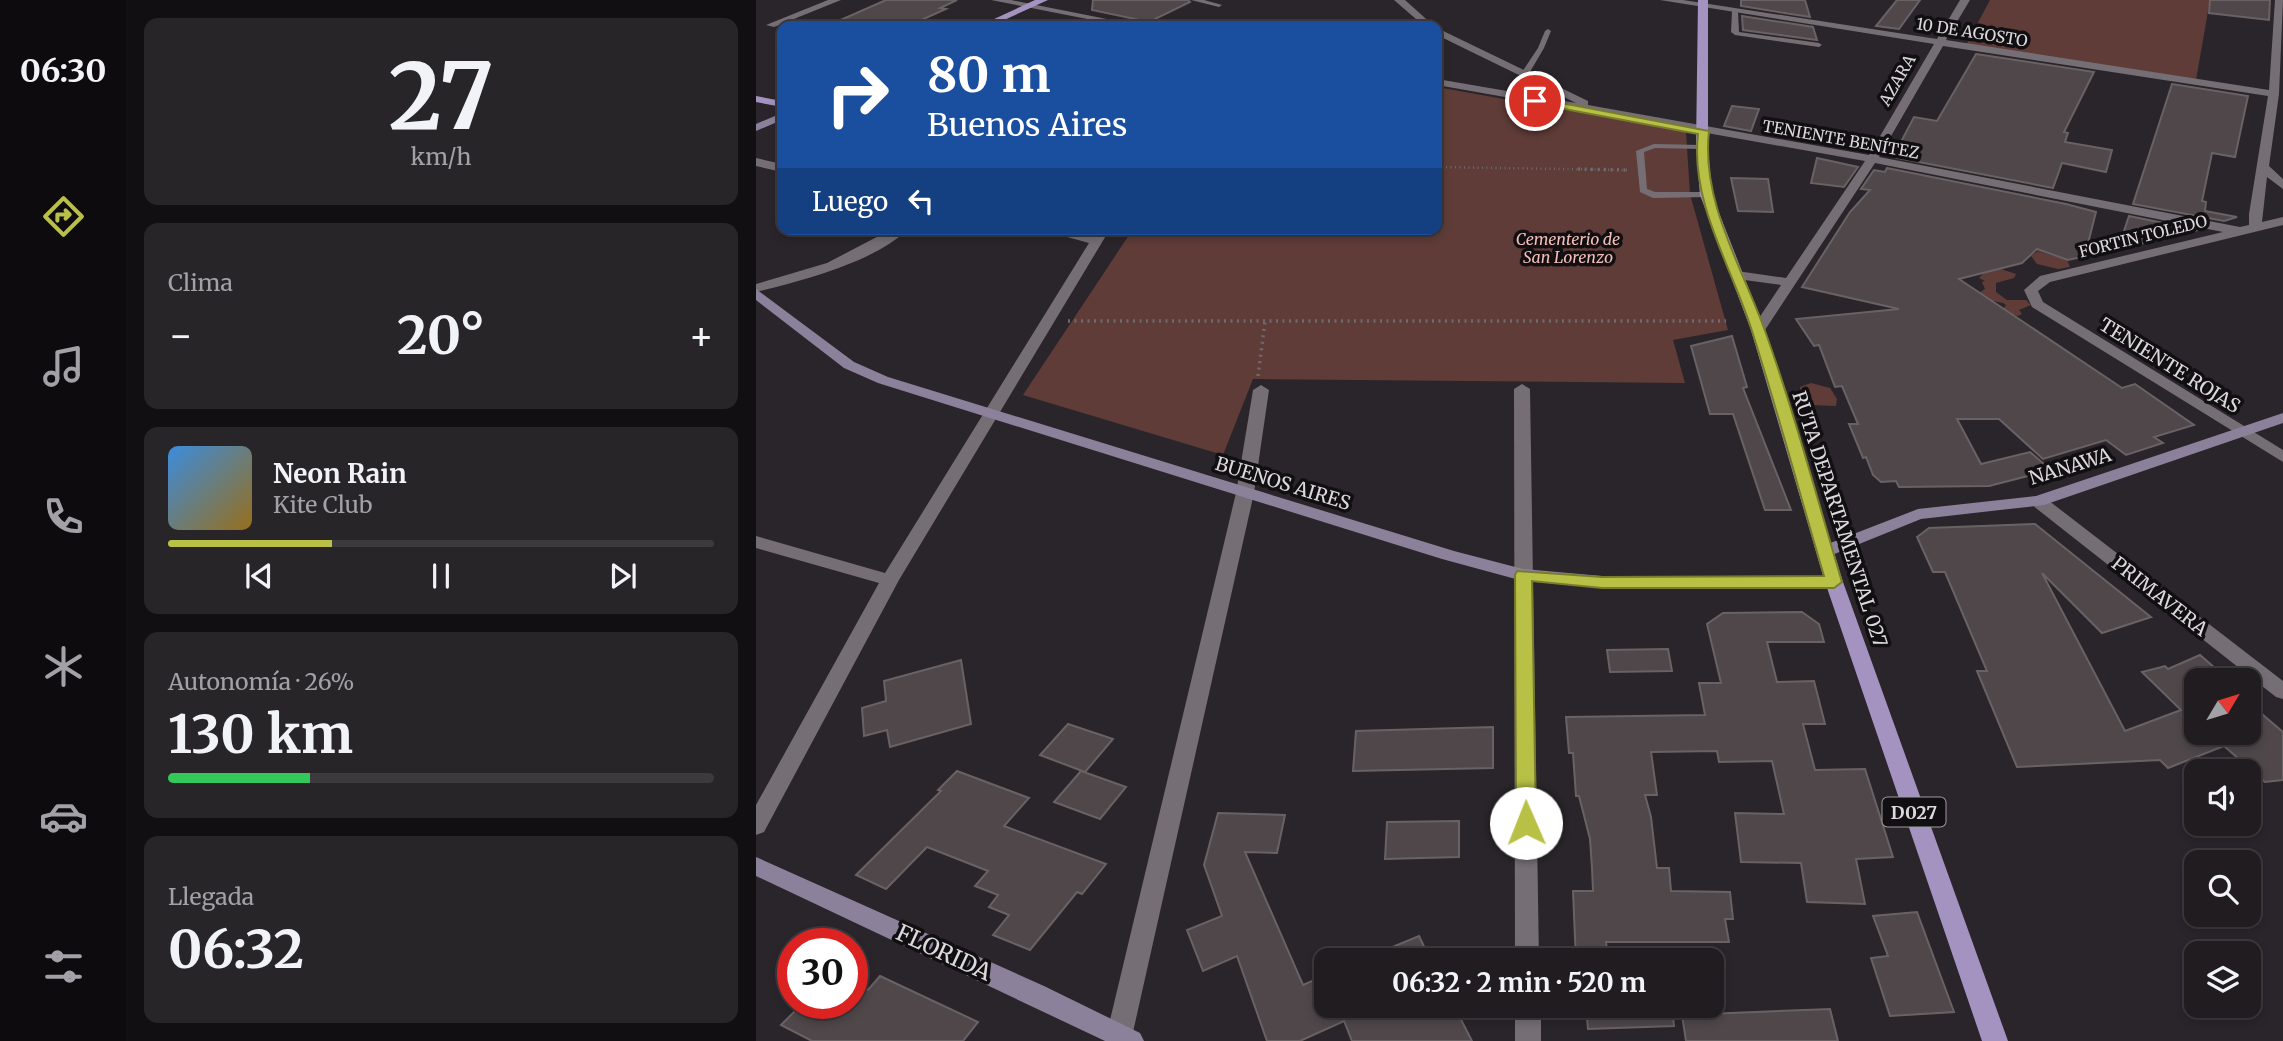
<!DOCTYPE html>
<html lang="es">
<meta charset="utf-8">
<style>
:root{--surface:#201c20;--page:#282529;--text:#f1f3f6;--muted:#a2a1a5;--line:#3d3a3e;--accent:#b8c146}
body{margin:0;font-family:Merriweather,serif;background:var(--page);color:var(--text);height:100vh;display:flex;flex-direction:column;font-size:26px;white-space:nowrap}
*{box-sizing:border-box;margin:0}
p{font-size:23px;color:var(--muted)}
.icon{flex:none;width:38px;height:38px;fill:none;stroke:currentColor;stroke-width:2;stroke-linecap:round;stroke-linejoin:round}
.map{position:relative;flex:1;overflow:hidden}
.panel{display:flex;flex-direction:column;gap:18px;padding:18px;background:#120f12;width:630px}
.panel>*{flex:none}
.hud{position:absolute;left:21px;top:21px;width:665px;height:214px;border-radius:14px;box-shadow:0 4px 10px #0003,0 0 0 2px var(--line);background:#1a4fa0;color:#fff;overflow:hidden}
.needle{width:46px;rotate:52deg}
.controls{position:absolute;left:1428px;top:668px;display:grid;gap:14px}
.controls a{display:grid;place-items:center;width:77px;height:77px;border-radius:14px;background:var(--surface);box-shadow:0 4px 10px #0003,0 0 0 2px var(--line);font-size:35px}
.speed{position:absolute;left:21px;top:928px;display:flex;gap:14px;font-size:35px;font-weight:700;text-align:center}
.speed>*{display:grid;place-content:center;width:91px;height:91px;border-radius:50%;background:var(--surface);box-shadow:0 4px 10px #0003,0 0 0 2px var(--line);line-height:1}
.speed .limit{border:10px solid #d22;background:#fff;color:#111}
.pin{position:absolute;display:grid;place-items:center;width:60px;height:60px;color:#fff;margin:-30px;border:4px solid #fff;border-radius:50%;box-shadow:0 2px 7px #0007}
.me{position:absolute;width:77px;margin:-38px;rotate:359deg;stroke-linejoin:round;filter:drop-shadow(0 0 5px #0008)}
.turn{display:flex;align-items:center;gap:24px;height:147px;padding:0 35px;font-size:32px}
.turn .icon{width:91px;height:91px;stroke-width:2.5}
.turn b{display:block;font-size:49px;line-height:60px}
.then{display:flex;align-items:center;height:66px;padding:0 35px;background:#0003;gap:14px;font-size:26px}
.big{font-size:52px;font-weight:700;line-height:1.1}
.panel .tile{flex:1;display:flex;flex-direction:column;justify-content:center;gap:10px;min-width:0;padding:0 24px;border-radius:14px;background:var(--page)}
.panel .dial{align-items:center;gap:0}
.dial b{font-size:91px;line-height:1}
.song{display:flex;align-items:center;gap:21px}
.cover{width:84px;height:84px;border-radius:10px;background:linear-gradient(135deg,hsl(210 70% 55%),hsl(40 70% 35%))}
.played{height:7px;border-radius:4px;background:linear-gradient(90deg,var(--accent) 30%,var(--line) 30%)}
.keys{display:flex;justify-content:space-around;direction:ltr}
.heat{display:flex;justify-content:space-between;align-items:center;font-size:38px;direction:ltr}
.charge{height:10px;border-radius:5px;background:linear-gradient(90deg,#34c759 26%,var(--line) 0)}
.trip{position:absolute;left:558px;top:948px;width:410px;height:70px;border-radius:14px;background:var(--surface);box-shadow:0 4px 10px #0003,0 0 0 2px var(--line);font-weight:700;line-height:70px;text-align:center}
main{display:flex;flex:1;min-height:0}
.menu{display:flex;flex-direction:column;width:126px;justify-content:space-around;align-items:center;background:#0d0b0d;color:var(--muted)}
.menu .icon{width:49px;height:49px}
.menu .current{color:var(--accent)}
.menu b{font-size:32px;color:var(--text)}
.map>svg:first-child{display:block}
.green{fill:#5f3c38}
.building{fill:#4f474a;stroke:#696264;stroke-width:2}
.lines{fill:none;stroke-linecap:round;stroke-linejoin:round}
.path-far1{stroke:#6d696d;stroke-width:2.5;stroke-dasharray:1 3.5;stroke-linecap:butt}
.path{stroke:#6d696d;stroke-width:3.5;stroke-dasharray:2 4.5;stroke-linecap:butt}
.lane{fill:#756f75;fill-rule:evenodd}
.street{fill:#756f75;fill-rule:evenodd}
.secondary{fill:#8c819b;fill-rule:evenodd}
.primary{fill:#a493c1;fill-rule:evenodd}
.route{fill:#b8c146;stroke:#787d2e;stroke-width:2}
.labels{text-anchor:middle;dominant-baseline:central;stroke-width:7;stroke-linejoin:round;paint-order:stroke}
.far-street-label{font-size:16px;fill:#dcd9dc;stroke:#110f11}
.far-park-label{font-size:16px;font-style:italic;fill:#f5beb8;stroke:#110f11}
.shield{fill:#110f11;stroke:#9f9c9f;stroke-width:2}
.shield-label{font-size:18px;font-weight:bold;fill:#dcd9dc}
.street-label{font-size:19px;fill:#dcd9dc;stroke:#110f11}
.near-street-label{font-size:23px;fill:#dcd9dc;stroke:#110f11}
</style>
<main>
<nav class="menu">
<b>06:30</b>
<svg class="icon current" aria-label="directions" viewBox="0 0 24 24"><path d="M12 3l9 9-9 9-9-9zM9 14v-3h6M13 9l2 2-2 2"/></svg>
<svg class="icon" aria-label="music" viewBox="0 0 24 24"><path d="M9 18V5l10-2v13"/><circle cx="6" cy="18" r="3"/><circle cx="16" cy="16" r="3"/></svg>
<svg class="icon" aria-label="phone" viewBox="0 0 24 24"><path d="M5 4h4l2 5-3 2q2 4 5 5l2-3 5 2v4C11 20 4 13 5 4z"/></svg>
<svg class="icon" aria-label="climate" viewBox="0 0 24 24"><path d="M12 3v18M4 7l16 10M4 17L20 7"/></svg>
<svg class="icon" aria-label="car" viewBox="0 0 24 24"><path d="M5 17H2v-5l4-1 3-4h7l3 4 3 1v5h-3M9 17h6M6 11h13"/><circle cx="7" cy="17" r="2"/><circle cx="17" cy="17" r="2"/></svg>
<svg class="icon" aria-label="filters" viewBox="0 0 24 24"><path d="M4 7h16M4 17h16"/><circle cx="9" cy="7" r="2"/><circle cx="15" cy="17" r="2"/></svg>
</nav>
<section class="panel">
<div class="tile dial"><b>27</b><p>km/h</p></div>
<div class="tile"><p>Clima</p>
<div class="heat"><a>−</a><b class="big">20°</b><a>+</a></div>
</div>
<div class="tile">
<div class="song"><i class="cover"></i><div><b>Neon Rain</b><p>Kite Club</p></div></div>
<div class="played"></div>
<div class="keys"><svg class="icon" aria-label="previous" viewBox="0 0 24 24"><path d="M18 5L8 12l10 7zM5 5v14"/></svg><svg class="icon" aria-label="pause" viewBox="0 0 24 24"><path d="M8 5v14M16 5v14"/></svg><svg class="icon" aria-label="next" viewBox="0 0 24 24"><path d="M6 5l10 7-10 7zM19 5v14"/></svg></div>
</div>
<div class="tile"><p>Autonomía · 26%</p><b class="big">130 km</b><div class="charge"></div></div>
<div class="tile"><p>Llegada</p><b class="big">06:32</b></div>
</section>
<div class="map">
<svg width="1527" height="1041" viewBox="0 0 1527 1041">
<rect width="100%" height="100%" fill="#2a252a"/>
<g class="green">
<polygon points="1234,0 1454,0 1440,80 1210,45"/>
<polygon points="681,87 930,132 934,194 972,330 917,340 929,383 497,379 467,455 267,395 377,229 681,229"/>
<polygon points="1282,251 1311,260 1314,267 1302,269 1281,264 1275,256"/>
<polygon points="1233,265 1260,274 1258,278 1240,283 1240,292 1251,300 1270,300 1275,305 1263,310 1266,314 1262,316 1244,313 1250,305 1247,303 1227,299 1221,294 1229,289 1226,282 1229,281 1223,278 1227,274 1224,271"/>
<polygon points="1055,383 1074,388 1081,399 1080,406 1054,405 1045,398 1044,387"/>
</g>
<g class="building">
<polygon points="130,0 201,0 184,8 190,9 152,26 71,26"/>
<polygon points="337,0 432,0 434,2 393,22 336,10"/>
<polygon points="985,0 1049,0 1054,17 985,6"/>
<polygon points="1141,0 1164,0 1143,29 1120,26"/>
<polygon points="1454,0 1514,0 1513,20 1453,13"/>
<polygon points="986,16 1057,27 1061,40 987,30"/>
<polygon points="1220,54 1338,72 1308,132 1312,133 1309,142 1356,150 1350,172 1306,163 1297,188 1137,157 1158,117 1181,121"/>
<polygon points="1416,84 1492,96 1479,157 1456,153 1446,201 1450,202 1449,211 1481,217 1468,221 1377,204"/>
<polygon points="976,106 1003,109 995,131 968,126"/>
<polygon points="1061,158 1102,167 1088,187 1055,183"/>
<polygon points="1131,168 1310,204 1340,212 1330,251 1325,257 1312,260 1281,249 1266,263 1203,279 1366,388 1379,384 1438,425 1398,437 1407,443 1370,455 1350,440 1287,459 1243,419 1201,419 1225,464 1274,452 1295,470 1233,486 1143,487 1140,481 1125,482 1117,475 1110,457 1107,458 1093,424 1102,424 1086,386 1079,387 1063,345 1058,346 1040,319 1143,309 1046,287 1094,212 1114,190 1105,189 1118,170 1129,172"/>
<polygon points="975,178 1012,179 1017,212 982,211"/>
<polygon points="1373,216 1442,230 1362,249"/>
<polygon points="976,336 991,387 987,388 1035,510 1009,510 977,414 954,414 935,346"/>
<polygon points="1279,524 1395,617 1346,633 1286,573 1369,731 1425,710 1386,672 1409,666 1412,669 1444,655 1460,669 1429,682 1440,692 1440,733 1493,733 1493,703 1527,732 1527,780 1509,782 1468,746 1412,768 1404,760 1261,767 1221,671 1231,671 1189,572 1177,572 1161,537 1173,528"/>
<polygon points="1046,612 1063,624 1068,642 1011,642 1021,682 1058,681 1069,724 1047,724 1059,770 1109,769 1137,857 1100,859 1109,904 1051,902 1045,863 985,862 979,813 1028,814 1016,761 963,762 961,751 895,752 901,795 889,795 895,817 901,868 913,868 915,891 974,892 977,919 969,919 973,942 850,942 852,961 820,961 817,891 837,891 836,868 834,839 823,796 820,796 817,753 813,753 810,717 949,715 943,683 965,683 951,624 967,613"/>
<polygon points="912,649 916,671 854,672 851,650"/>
<polygon points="205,660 215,724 134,747 131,730 108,736 106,708 130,701 128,681"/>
<polygon points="312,724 357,739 329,772 284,755"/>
<polygon points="737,727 737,768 597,771 600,731"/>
<polygon points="201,771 273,798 248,826 350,864 326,894 321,892 274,950 237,935 253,915 233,907 242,895 219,886 232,871 171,847 130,889 100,875 185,791 182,790"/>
<polygon points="325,771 370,787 344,819 298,802"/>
<polygon points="462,813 529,815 521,853 489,852 547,985 570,975 570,1006 698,1006 716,1041 596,1041 588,1021 544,1041 511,1041 481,956 447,971 431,930 466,916 448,865"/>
<polygon points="703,821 703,857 629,859 631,822"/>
<polygon points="1161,912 1198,1012 1134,1016 1115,958 1132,956 1117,916"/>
<polygon points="663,936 675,961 605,961 605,960"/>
<polygon points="124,976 222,1022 207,1041 56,1041 25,1025 47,1003 96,1003 96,982 112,990"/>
<polygon points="830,1006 916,1006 918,1026 832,1029"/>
<polygon points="1074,1009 1082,1041 930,1041 926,1015"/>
</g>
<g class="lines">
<polyline class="path-far1" points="681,167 872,170"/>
<g class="path">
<polyline points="822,169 872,170"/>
<polyline points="312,321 970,321"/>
<polyline points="502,376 509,321"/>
</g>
<g class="lane">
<polygon points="435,0 448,0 466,5 463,7"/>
<polygon points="979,9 982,11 983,32 1063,43 1066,45 1063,47 979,35 975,32 976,11"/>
<polygon points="792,29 795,31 788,48 771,77 765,77 764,75 782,48 789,31"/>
<polygon points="898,144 946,145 950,147 946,149 899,148 888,152 891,189 899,192 950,192 953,193 953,197 897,198 884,192 880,151"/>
</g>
<g class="street">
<polygon points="72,0 85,0 18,27 10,25"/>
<polygon points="235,0 255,0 386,26 367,26"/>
<polygon points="638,0 649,0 678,26 668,26"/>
<path d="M904,0H927L1181,39L1204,0H1214L1190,40L1513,90L1519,0H1527L1523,94L1513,166L1527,179V189L1511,177L1506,222L1527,217V225L1294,282L1282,291L1287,302L1527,450V462L1276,307L1268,290L1284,276L1467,232L1119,163L1009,330L1002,334L995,330L1025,285L981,279L974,275L981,271L1030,278L1109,161L681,85V79L820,103L681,35V28L832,101V105L1113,155L1178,44ZM1187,46L1512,96L1493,214V225L1484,227L1123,157Z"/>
<polygon points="0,158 26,164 26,172 0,166"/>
<path d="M136,229H152C119,262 45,281 0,292V284L71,263Z"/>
<polygon points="282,229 306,229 337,237 341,229 354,229 143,580 8,832 0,835 0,805 123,583 0,548 0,536 129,573 333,243"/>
<polygon points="766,384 774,389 783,961 759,961 758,389"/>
<polygon points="505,385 513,390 498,493 375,1041 349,1041 480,493 497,390"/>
<polygon points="1282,496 1288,497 1527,681 1527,699 1520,697 1276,505 1273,501 1276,497"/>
<rect x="759" y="1006" width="26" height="35"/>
</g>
<g class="secondary">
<polygon points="26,113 26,120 0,131 0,124"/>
<polygon points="0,289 98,362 132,377 698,551 767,569 846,576 1078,576 1085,578 1087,582 1085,586 1078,588 846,588 767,581 686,559 122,383 88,368 0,300"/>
<polygon points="1527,413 1527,423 1288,505 1165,519 1076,555 1064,555 1061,551 1064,547 1162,509 1280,496"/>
<polygon points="0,857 288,986 384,1033 388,1041 349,1041 0,876"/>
</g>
<g class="primary">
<polygon points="279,0 292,0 235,26 223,26"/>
<polygon points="942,0 952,0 952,147 956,195 1009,330 1087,582 1252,1041 1226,1041 1069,582 995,330 944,195 940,147"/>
<polygon points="0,96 26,101 26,107 0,102"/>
</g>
</g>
<path class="route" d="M779,98L953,131C945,201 985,265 1008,328C1038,411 1061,498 1086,582L1078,588H846L776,581L780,823L777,829L770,831L763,829L760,823L759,575L761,571L846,577L1068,576C1044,495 1022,412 996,331C976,267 934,203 942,134L776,103L774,101Z"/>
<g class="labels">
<g class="far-street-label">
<text transform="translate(1216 32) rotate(9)">10 DE AGOSTO</text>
<text transform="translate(1141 80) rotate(-60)">AZARA</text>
<text transform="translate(1085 139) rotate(10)">TENIENTE BENÍTEZ</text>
<text transform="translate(1387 236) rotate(-14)">FORTIN TOLEDO</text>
</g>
<g class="far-park-label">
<text x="812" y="239">Cementerio de<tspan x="812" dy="18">San Lorenzo</tspan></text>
</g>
<rect class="shield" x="1126.5" y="797.5" width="63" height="29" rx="5"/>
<g class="shield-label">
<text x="1158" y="812">D027</text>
</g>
<g class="street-label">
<text transform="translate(1414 365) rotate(32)">TENIENTE ROJAS</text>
<text transform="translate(1314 466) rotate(-17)">NANAWA</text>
<text transform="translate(527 483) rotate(17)">BUENOS AIRES</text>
<text transform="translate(1084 519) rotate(72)">RUTA DEPARTAMENTAL 027</text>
<text transform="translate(1404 596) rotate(38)">PRIMAVERA</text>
</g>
<g class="near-street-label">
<text transform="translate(188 952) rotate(25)">FLORIDA</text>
</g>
</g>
</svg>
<div class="controls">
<a><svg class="needle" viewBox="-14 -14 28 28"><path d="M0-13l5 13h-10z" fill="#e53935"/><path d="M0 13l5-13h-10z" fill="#a2a1a5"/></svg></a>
<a><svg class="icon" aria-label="sound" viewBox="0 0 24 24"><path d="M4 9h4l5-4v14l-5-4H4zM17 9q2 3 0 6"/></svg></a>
<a><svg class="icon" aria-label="search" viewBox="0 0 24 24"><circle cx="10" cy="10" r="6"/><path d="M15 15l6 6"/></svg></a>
<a><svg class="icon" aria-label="layers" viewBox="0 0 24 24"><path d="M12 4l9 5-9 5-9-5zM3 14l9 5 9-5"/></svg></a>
</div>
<div class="speed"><div class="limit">30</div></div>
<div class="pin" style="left:779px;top:101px;background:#d93025"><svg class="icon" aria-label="arrive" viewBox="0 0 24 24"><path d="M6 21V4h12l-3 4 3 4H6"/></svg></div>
<svg class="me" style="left:770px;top:823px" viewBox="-20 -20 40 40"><circle r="19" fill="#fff"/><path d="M0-13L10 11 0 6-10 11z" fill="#b8c146"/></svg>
<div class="trip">06:32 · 2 min · 520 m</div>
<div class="hud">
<div class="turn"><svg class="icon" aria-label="right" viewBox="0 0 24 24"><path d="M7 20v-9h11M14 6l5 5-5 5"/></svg><div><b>80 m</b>Buenos Aires</div></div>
<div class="then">Luego<svg class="icon" aria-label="left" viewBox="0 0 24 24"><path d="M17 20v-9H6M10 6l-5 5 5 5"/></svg></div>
</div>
</div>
</main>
